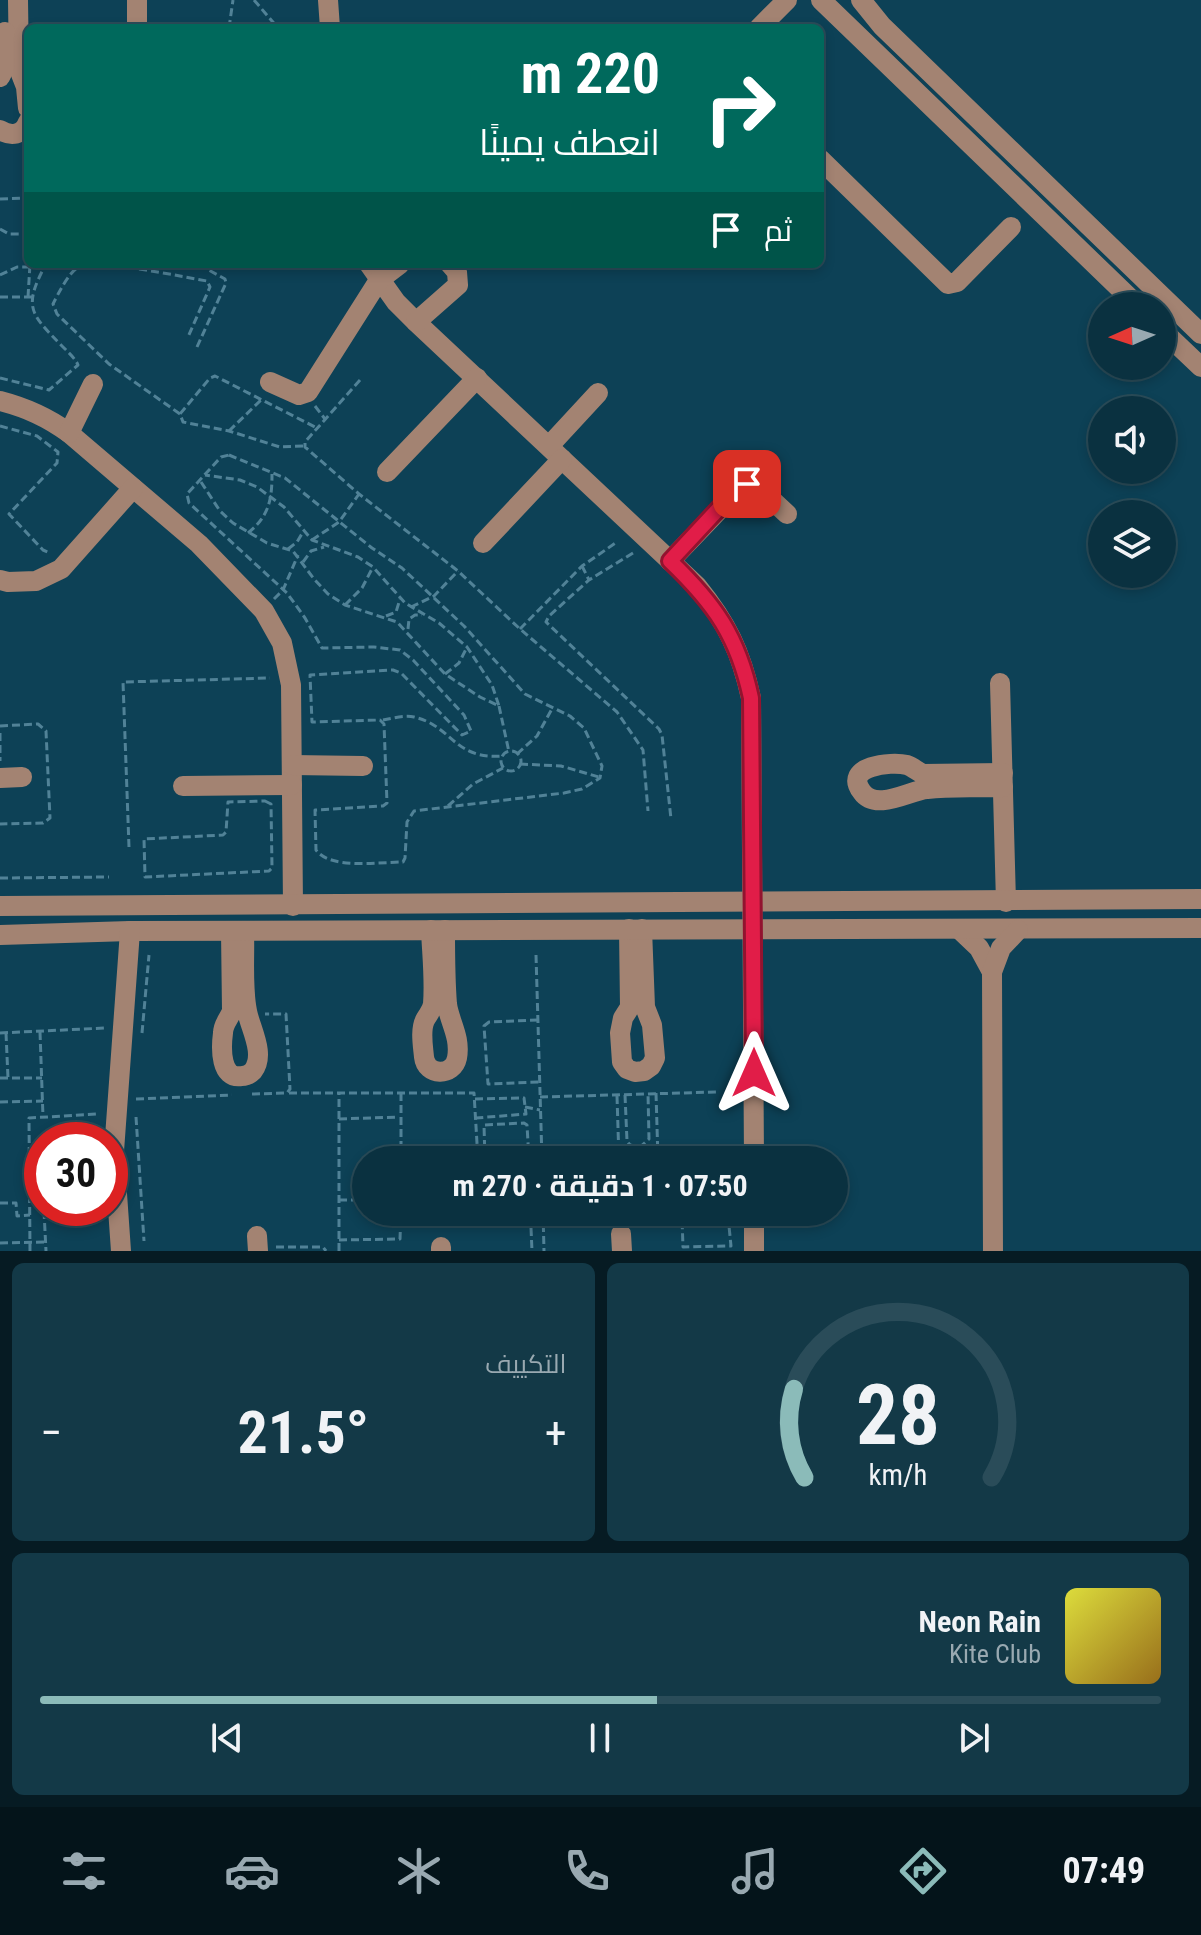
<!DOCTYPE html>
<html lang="ar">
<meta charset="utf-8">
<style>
:root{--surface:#0a3140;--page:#133947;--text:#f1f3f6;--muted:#99a9b1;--line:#2a4c59;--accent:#8bbbb9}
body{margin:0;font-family:"Roboto Condensed",Cairo,sans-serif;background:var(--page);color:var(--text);direction:rtl;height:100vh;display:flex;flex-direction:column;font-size:30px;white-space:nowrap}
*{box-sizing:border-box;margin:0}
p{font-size:26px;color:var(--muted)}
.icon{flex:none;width:44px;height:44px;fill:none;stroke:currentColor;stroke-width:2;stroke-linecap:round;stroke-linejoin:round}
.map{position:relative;height:1251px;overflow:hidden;direction:ltr}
.details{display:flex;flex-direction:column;gap:12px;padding:12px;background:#061b23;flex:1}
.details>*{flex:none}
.hud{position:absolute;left:24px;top:24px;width:800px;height:244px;border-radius:12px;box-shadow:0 4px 12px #0003,0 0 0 2px var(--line);direction:rtl;background:#00695c;color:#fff;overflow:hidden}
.needle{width:52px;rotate:267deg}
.fabs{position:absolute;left:1088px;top:292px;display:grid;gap:16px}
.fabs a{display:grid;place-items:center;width:88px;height:88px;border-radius:50%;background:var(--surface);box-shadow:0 4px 12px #0003,0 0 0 2px var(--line);font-size:40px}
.speed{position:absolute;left:24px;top:1122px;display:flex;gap:16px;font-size:40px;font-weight:700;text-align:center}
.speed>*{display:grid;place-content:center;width:104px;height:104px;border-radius:50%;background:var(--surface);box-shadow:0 4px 12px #0003,0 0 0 2px var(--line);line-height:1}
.speed .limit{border:12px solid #d22;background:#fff;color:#111}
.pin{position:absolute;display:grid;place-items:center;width:68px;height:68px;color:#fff;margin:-34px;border-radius:16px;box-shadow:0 4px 12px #0006}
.me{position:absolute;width:88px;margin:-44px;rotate:0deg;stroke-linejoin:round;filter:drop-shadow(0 0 6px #0008)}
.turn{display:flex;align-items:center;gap:28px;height:168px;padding:0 32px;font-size:36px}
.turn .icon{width:104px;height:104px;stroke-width:2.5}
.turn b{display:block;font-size:56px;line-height:68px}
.then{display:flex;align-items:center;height:76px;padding:0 32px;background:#0003;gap:16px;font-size:30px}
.big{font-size:60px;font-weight:700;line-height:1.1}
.details .tile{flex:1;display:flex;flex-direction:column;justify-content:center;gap:12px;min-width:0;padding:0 28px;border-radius:12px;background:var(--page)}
.details .dial{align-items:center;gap:0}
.dial svg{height:208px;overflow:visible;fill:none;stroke:var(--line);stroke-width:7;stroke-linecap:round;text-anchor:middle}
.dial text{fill:var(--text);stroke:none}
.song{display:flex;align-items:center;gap:24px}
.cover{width:96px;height:96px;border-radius:12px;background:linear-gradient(135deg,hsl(60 70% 55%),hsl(40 70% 35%))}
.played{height:8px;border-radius:4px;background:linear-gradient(90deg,var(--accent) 55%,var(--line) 55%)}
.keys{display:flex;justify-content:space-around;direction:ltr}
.heat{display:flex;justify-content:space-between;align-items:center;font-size:44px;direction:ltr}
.details .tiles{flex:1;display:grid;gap:12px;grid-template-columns:1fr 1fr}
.tile:last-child{grid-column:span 2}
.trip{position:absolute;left:352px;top:1146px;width:496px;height:80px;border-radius:40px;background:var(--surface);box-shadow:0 4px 12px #0003,0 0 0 2px var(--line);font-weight:700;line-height:80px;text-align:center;direction:rtl}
.dock{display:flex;height:128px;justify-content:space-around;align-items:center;background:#04141a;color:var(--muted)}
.dock .icon{width:56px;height:56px}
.dock .on{color:var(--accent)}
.dock b{font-size:36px;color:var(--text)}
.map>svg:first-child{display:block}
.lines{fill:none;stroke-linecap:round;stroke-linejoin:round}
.path{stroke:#518297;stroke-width:3;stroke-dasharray:8 4;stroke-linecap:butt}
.minor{stroke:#a38372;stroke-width:20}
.route-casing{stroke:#92132f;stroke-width:20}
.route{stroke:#e11d48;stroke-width:14}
</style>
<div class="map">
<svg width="1201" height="1251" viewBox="0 0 1201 1251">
<rect width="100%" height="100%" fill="#0d4156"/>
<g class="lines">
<g class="path">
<polyline points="254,0 278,28"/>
<polyline points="229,28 233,0"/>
<polyline points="0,199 28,198"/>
<polyline points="0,229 9,234 28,234"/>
<polyline points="0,275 17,267 30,267"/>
<polyline points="0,297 34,297"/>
<polyline points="28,297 30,264"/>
<polyline points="197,347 226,283 225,279 198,264"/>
<path d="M0,378L49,390L78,365C75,358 68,352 62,346C31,314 22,308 46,264"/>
<polyline points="360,380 305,442 305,447 359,494 458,571 520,629 617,712 643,750 648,811"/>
<polyline points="315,406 325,419"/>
<path d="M180,414L109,364L57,314L53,304C58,294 68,274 77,268C95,258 184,277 207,281L210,287L188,337"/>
<polyline points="0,426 37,436 58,452 57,463 9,514 43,550 50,553"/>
<polyline points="229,431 261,400"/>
<polyline points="303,446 280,447 229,431 183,422 180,414 210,378 215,376 317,428"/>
<path d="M229,455L285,478L372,548L402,568L464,626L525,694L570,716L584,728L602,766L600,778L582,789L564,793L414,811L407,822L405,858L403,862C379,862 331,870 316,850L315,810L383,806L387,803L384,724L380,720L312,722L310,675L393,670L401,673L462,735L471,731L464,715L413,660L400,650L374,647L322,648L305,618L287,593L189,503L187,494L221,457Z"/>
<polyline points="201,482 220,511 233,523 267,543 293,551 314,579 328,594 345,605 397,622 445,674 480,697 499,706 492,685 467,647 439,623 405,603 373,567 358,557 312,540 284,507 257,487 240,480 205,475"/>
<path d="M248,533C269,516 272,500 272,474"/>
<polyline points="312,540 339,522 359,494"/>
<polyline points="288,549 297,542 303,532"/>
<polyline points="633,553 589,580 549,616 546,622 659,729 662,735 671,819"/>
<polyline points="303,562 311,551 324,547"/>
<polyline points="582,566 589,580"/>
<polyline points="274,599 283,590 298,555"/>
<polyline points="345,605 362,588 373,567"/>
<polyline points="411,607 434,596 458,571"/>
<polyline points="386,616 396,612 400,599"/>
<polyline points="408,629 409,619 415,615 422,615"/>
<polyline points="520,629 582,566 617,542"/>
<polyline points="445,674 459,663 467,647"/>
<polyline points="499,706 509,752"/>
<path d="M383,720C393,718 405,715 414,717C453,726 453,760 503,756"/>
<polyline points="0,726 38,724 46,731 50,818 43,823 0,824"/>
<polyline points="0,733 0,761"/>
<circle cx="511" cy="761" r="10"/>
<polyline points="517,754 537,736 553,707"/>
<polyline points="520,764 561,766 599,777"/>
<polygon points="265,801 271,804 272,868 269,871 145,877 144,839 223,835 226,832 228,802"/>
<polyline points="448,806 473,784 503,768"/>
<polyline points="129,847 123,682 270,678"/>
<polyline points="0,878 109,877"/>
<polyline points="536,955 542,1160"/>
<polyline points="538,1020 489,1022 484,1026 488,1084 540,1082"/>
<polyline points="40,1032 43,1117"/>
<polyline points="0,1033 105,1028"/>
<polyline points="6,1033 8,1078"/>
<polyline points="142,1033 149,955"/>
<polyline points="0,1078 42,1078"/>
<polyline points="289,1093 474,1093 478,1160"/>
<polyline points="401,1093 401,1160"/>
<polyline points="656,1093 658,1160"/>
<polyline points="252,1094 287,1093 290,1089 286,1014 265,1014"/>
<polyline points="625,1095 627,1141 630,1145 640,1147 649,1139 648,1093"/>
<polyline points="617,1096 619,1160"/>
<polyline points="540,1097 717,1092"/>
<polyline points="136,1099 232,1095"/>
<polyline points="475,1099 524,1098 526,1114 476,1118"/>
<polyline points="0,1102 43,1101"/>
<polyline points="525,1107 540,1110"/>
<polyline points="136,1117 144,1241"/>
<polyline points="339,1119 399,1117"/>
<polyline points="619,1157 658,1158"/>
<polyline points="485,1160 484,1125 524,1123 527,1125 529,1160"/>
<polyline points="339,1200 366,1200"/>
<polyline points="0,1203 16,1203 17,1216 30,1215"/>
<polyline points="44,1211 46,1251"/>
<polyline points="480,1212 482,1220 528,1219 529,1212"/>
<polyline points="543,1212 544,1251"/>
<polyline points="632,1220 728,1216 731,1246 683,1247 682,1218"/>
<polyline points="543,1224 608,1221"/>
<polyline points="531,1228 532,1251"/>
<polyline points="339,1240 400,1239 401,1212"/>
<polyline points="0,1243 46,1242"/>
<polyline points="276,1247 323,1247 326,1251"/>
<polyline points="30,1251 29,1118 97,1114 99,1112"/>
<polyline points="339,1251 339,1093"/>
</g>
<g class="minor">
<polyline points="18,0 19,69 26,87 28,108"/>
<polyline points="137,0 137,28"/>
<polyline points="328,0 330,28"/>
<polyline points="821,0 1138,306"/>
<polyline points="861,0 882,26 1201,334"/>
<polyline points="759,28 787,0"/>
<polyline points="0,77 4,69 5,32"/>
<path d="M0,130C11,137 23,135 28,122"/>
<polyline points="820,159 948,284 957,282 1011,227"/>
<path d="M369,264L396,302L416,322L697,586C727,623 741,652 751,698L754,1160"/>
<polyline points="416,322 458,285 457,272 450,264"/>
<polyline points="1162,330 1201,367"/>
<polyline points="270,382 299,395 308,392 379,280 400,264"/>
<path d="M0,401C27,408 47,417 69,433L199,544L264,611L282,643L291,685L293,906"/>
<polyline points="69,433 93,384"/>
<polyline points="549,446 598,393"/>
<polyline points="387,472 477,378"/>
<polyline points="483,543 562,459"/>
<polyline points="670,561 742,486 758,487 787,514"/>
<polyline points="0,580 8,582 36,581 61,569 133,488"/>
<polyline points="1000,683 1006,902"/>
<polyline points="292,765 363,766"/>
<path d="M1003,773L923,774C918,772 913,767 907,765C891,761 842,766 862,792C876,812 911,790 927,789C952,786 978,788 1003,787"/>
<polyline points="0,778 22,777"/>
<polyline points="183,786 292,785"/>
<polyline points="0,906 1201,899"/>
<polyline points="629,929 630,1007 623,1018 620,1033 622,1062 627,1069 635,1072 644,1071 651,1066 655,1058 652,1025 645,1007 642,929"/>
<polyline points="959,929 979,948 992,972"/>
<path d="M431,930C432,954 435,980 433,1004C432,1011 428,1014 425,1020C420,1030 423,1046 424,1057C426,1076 453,1077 457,1058C461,1037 449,1021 447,1004C445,980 445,954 445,930"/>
<path d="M231,931L232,1011C229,1019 223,1024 223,1033C221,1048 220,1080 242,1076C246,1076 250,1074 253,1071C266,1054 250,1028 247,1011C242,986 245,957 244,931"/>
<polyline points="0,935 130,931 1201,928"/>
<polyline points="754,1212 754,1251"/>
<polyline points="621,1234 622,1251"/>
<polyline points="257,1236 258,1251"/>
<polyline points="441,1247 441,1251"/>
<polyline points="121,1251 114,1151 130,931"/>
<polyline points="993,1251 992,972 1001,948 1018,930"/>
</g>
</g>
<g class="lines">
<defs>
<path id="route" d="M747,484L737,489L670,561C715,604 738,637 751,698L754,1073"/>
</defs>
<use href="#route" class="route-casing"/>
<use href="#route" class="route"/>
</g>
</svg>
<div class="fabs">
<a><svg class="needle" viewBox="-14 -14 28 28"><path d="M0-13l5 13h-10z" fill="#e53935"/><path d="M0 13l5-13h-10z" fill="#99a9b1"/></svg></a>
<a><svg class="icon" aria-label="sound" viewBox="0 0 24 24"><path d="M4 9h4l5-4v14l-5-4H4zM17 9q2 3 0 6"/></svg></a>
<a><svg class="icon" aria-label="layers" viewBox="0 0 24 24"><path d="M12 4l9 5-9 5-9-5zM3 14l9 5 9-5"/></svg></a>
</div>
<div class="speed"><div class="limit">30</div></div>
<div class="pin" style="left:747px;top:484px;background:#d93025"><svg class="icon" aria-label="arrive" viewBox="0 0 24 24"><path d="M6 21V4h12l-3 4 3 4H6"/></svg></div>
<svg class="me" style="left:754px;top:1073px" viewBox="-20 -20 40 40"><path d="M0-17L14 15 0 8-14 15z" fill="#e11d48" stroke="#fff" stroke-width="4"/></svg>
<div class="trip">07:50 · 1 دقيقة · 270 m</div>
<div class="hud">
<div class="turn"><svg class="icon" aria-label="right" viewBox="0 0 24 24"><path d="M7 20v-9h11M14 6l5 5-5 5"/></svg><div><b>220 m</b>انعطف يمينًا</div></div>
<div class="then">ثم<svg class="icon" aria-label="arrive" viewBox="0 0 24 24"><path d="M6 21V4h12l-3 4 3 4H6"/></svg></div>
</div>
</div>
<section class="details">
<div class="tiles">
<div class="tile dial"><svg viewBox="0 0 100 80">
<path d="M14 69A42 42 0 1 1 86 69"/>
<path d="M14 69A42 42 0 0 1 10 35" stroke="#8bbbb9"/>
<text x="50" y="56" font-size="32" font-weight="700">28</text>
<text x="50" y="72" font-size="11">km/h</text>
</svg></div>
<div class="tile"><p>التكييف</p>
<div class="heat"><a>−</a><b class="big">21.5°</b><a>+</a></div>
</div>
<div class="tile">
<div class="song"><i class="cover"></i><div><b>Neon Rain</b><p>Kite Club</p></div></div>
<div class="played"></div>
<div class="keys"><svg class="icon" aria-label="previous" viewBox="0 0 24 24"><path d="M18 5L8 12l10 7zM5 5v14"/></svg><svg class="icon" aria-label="pause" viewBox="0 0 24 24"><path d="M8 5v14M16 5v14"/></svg><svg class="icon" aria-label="next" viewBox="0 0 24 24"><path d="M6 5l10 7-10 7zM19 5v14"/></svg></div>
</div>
</div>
</section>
<nav class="dock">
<b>07:49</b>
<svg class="icon on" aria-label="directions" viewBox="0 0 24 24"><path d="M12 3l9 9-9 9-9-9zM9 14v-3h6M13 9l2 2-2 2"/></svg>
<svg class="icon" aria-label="music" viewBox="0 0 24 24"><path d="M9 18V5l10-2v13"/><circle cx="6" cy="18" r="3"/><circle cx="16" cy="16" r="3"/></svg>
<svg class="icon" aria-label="phone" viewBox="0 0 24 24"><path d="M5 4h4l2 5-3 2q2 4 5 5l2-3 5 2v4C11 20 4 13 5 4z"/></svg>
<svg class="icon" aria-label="climate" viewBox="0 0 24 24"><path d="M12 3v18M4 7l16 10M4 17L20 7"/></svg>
<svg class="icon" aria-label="car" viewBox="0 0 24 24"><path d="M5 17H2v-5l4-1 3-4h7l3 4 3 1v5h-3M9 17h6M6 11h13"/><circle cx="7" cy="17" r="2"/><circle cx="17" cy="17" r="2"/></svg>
<svg class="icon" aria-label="filters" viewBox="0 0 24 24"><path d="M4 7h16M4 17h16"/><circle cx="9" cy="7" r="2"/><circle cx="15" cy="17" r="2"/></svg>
</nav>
